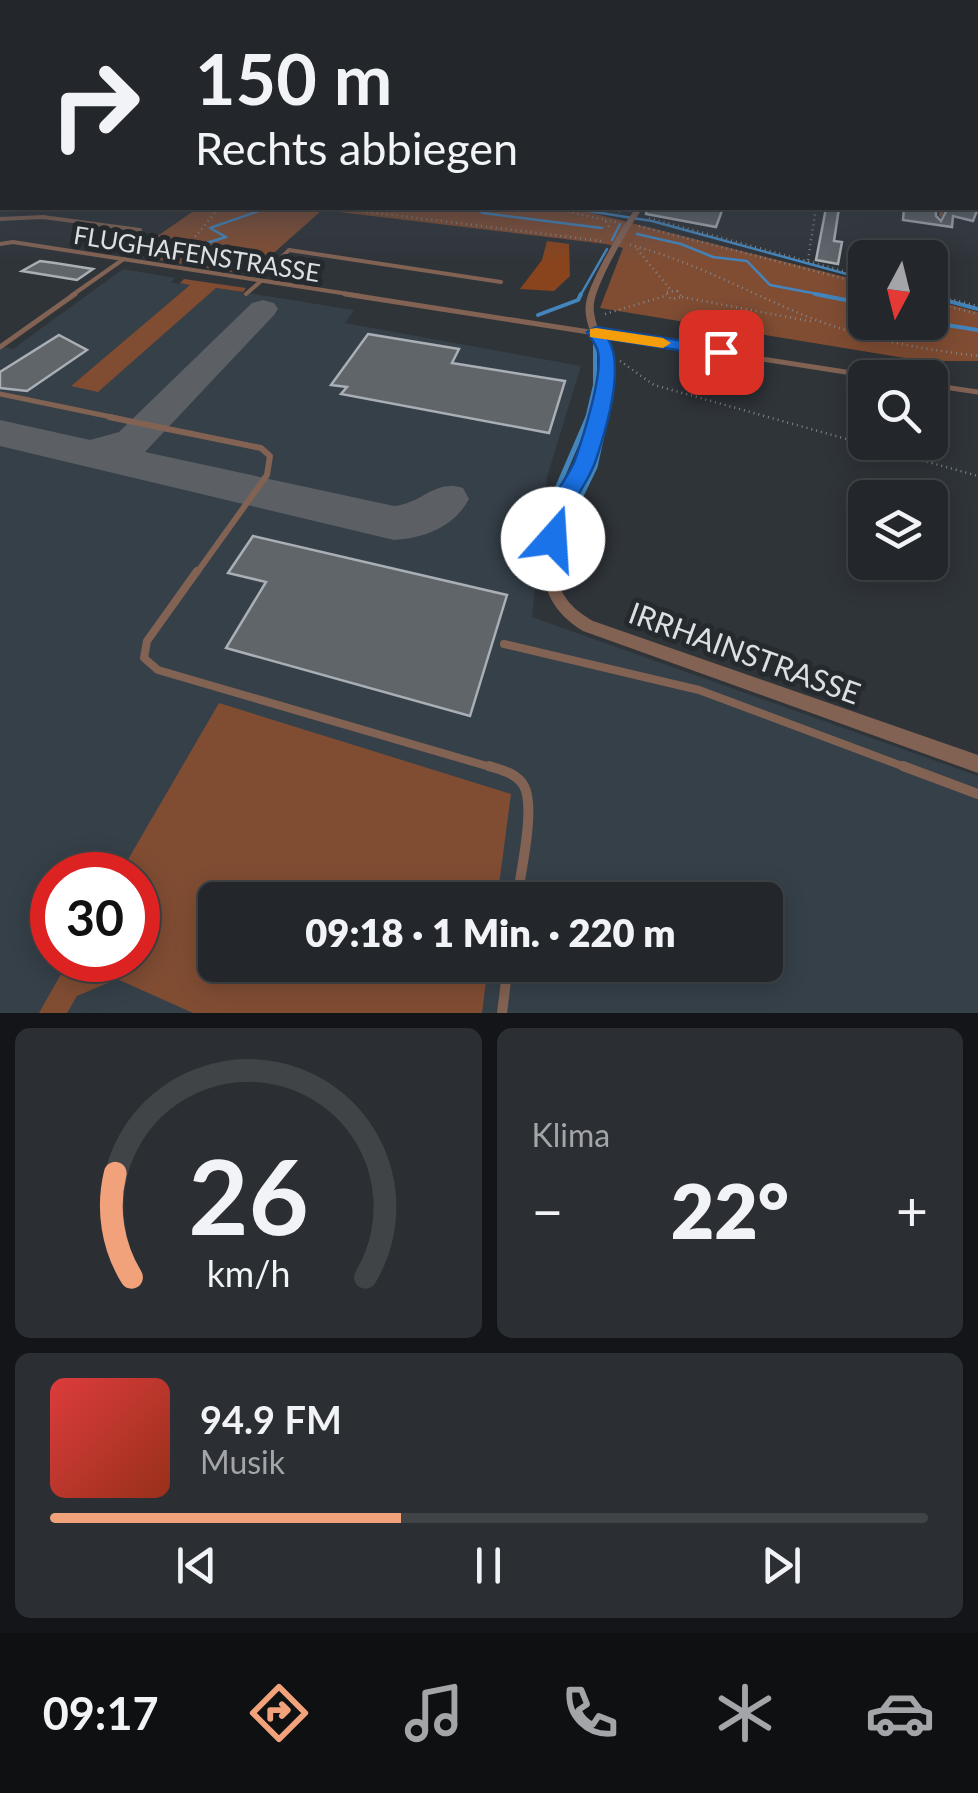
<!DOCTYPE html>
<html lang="de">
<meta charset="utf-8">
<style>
:root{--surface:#23272b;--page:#2b2f33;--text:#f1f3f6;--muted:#a3a5a9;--line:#404447;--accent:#f1a27b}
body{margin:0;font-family:Lato,sans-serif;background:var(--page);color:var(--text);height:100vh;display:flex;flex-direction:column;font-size:38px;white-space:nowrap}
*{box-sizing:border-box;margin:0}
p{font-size:32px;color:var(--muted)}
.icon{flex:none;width:55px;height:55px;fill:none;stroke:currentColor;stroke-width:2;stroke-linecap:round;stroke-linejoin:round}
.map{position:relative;height:1013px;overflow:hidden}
.side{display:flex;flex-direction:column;gap:15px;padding:15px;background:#131518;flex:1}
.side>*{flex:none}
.hud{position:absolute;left:0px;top:0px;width:980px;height:210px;box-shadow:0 5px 25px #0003,0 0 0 2px var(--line);background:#23272b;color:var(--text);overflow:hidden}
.needle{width:65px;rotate:187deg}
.tools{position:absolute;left:848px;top:240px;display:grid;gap:20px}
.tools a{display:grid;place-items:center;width:100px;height:100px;border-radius:15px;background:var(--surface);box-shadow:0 5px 25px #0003,0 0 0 2px var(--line);font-size:50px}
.speed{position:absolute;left:30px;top:852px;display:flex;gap:20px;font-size:50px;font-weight:700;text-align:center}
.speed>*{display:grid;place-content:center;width:130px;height:130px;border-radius:50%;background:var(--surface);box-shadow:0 5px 25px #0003,0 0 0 2px var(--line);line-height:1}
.speed .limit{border:15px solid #d22;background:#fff;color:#111}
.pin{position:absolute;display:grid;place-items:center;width:85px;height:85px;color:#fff;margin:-42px;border-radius:20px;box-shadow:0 5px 15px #0006}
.me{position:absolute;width:110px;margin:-55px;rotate:19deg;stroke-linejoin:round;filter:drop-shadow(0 0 8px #0008)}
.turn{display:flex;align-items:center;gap:35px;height:210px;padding:0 30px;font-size:45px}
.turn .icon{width:130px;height:130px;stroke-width:2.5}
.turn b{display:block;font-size:70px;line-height:85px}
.big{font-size:75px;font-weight:800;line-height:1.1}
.side .widget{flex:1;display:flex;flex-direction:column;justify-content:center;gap:15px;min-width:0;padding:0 35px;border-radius:15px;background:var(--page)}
.side .dial{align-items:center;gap:0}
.dial svg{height:260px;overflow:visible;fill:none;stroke:var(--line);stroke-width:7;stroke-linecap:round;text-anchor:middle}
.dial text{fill:var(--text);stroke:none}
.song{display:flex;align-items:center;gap:30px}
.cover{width:120px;height:120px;border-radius:15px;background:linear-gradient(135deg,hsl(0 70% 55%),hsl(10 70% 35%))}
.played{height:10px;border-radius:5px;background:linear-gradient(90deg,var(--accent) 40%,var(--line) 40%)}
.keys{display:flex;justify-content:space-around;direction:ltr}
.heat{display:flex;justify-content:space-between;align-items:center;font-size:55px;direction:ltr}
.side .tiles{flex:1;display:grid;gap:15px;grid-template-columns:1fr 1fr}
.widget:last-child{grid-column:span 2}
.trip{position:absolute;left:198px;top:882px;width:585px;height:100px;border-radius:15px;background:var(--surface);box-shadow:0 5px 25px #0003,0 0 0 2px var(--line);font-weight:800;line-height:100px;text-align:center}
.tab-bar{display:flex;height:160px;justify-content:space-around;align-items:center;background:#0e1011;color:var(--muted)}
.tab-bar .icon{width:70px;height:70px}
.tab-bar .current{color:var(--accent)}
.tab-bar b{font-size:45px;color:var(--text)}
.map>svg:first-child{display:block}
.built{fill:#364049;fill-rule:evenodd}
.green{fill:#804d33}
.forest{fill:#89441d}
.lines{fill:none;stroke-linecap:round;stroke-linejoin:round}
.stream-far2{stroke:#4385bc;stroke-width:2.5}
.stream-far1{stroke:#4385bc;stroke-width:4}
.stream{stroke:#4385bc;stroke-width:5}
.taxiway{fill:#5c6064;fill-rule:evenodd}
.building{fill:#60656a;stroke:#a9afb5;stroke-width:2.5}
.path{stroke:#83878b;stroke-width:2.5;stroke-dasharray:1 4;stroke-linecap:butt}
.lane-far4{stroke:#826253;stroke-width:4}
.lane-far3{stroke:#826253;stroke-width:5}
.lane-far2{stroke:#826253;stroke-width:6}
.lane-far1{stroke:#826253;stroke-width:8}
.lane{stroke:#826253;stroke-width:10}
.street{fill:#826253;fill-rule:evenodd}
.route{fill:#1a73e8;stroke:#114b97;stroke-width:2.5}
.slow{fill:#f59e0b}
.labels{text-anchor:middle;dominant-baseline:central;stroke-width:10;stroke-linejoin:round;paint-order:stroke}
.far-street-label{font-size:25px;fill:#dde0e3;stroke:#252a2e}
.street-label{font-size:30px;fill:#dde0e3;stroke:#252a2e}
</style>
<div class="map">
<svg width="978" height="1013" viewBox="0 0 978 1013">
<rect width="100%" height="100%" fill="#2f3439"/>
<path class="built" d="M123,269L175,278L171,283L191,284L72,385L99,391L216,288L354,310L345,323L581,366L547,477L532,617L978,776V1013H0V346L13,349ZM52,875H138V960H52ZM215,900H765V965H215Z"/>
<g class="green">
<polygon points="198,208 572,208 865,282 865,322 930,322 930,299 978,312 978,361 923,361 600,308 623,248 606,244 322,210 249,275 130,255"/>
<polygon points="184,279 246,288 243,292 216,288 98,392 71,386 190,285 180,283"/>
<polygon points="219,703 511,794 497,900 215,900 215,965 488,965 482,1013 193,1013 117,979 77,996 67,1013 39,1013 69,960 138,960 138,875 119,875"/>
</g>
<polygon class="forest" points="547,241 569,244 570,276 554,291 520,289 542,260"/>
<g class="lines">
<g class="stream-far2">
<polyline points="473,208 483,213 602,228"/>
<polyline points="569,208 652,221 865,279"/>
<polyline points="637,234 681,244 713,257 747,261 770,285 828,296"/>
<polyline points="612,240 620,224"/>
<polyline points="189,254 200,245 226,237 210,228 259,211"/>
<polyline points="580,296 607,249"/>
</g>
<g class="stream-far1">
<polyline points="815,294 856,302 865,309"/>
<polyline points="930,296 978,309"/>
<polyline points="538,315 578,300 581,294"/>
<polyline points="884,322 908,328 934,323 978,330"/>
<polyline points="587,419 595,385 595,345"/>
<polyline points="605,419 607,411"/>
</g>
<g class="stream">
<polyline points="550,505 588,417"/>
<polyline points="565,529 595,467 606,417"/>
</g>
<path class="taxiway" d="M263,300L274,303L278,309L274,315L145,452L394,506C422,504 434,479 463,488L469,499C454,527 425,538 394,540L0,446V420L90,440L119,432L252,303Z"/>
</g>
<g class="building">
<polygon points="647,208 723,208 716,227 646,214"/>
<polygon points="826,208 839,208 834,241 842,242 838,264 816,260"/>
<polygon points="904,208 936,208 936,216 941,221 948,208 978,208 973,221 953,216 952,227 903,220"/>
<polygon points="40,261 55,263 93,269 77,280 22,271"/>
<polygon points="368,334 459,349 452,363 565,381 549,433 341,394 347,387 331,385"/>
<polygon points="59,335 87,350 27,391 0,388 0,372"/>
<polygon points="253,536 507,595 470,716 226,648 266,582 228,573"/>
</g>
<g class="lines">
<g class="path">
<polyline points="337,208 602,241"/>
<polyline points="553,208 605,220 610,228"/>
<polyline points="589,208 622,212"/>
<polyline points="649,218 865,277"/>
<polyline points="605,220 616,222"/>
<polyline points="639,226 865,284"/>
<path d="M630,245C694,261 750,294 811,318C864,339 921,349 978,356"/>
<polyline points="637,249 670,289"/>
<polyline points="179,256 219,208"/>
<polyline points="808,260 816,208"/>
<polygon points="677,291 682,297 671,299 665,292"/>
<polyline points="930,294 978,306"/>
<polyline points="682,297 814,322"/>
<polyline points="930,302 978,314"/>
<polyline points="605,314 665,296"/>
<polyline points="620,361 654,385 978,476"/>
</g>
<g class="lane-far4">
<polyline points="941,215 942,208"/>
<polyline points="0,219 43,217 140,230"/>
<polyline points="0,244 13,242 361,296"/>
<polyline points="259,279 289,250 501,282"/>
<polyline points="246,294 261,281"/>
<polyline points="71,296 125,258"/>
</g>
<g class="lane-far3">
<polyline points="345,294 884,378"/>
<polyline points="0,347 75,294"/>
<polyline points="930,385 978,392"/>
<polyline points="0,394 121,419"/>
</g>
<polyline class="lane-far2" points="109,417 261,448 270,456 267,475 196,574"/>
<g class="lane-far1">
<polyline points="197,571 147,641 144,658 158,670 497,769"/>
<polyline points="504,644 699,690 910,769"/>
</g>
<g class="lane">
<path d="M489,766C501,770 517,773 524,786C536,808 520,874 517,900"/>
<polyline points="903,766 978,794"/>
<polyline points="502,1013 508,965"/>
</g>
<path class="street" d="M636,208H643C629,226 597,282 594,303C591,329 615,350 611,377C606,406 599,438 589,466C575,503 553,533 557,575C560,597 574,610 593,621L978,755V773L583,631C562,618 547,601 544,576C539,535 562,504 577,467C588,439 595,407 601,378C605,350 582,329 586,303C589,282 622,226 636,208Z"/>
</g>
<linearGradient id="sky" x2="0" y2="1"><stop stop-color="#1a1d1f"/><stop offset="0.46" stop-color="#47505f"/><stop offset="1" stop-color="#47505f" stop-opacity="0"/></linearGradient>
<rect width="978" height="262" fill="url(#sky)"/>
<path class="route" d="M596,327L721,347L730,352L721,357L608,339C625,366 606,430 596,460C590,479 575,496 568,516C565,526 566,536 561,546H545C531,518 566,484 575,460C583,437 603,375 598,352C597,346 591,338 587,332Z"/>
<polygon class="slow" points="596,328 663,338 671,343 663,348 590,337 590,329"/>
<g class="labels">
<g class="far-street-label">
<text transform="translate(197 253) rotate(9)">FLUGHAFENSTRASSE</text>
</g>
<g class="street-label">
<text transform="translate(745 652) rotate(20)">IRRHAINSTRASSE</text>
</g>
</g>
</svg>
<div class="tools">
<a><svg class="needle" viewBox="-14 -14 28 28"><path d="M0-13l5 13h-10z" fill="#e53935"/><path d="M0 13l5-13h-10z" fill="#a3a5a9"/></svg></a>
<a><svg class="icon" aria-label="search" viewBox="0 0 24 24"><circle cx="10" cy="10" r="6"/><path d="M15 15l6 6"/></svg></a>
<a><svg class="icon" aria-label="layers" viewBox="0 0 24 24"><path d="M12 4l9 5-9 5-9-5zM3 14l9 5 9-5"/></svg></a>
</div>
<div class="speed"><div class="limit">30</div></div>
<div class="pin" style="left:721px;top:352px;background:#d93025"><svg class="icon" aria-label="arrive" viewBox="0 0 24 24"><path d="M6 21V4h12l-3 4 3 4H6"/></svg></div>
<svg class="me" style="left:553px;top:539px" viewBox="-20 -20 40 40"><circle r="19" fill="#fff"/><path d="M0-13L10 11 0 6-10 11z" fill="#1a73e8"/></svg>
<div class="trip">09:18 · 1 Min. · 220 m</div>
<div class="hud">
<div class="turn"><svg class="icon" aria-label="right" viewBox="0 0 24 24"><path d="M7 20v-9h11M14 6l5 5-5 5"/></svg><div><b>150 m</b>Rechts abbiegen</div></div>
</div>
</div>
<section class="side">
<div class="tiles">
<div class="widget dial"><svg viewBox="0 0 100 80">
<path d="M14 69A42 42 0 1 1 86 69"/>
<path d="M14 69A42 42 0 0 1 9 37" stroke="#f1a27b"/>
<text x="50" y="56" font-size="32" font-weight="700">26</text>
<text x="50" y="72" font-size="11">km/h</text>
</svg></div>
<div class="widget"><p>Klima</p>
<div class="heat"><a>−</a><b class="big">22°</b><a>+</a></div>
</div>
<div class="widget">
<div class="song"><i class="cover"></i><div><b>94.9 FM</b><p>Musik</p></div></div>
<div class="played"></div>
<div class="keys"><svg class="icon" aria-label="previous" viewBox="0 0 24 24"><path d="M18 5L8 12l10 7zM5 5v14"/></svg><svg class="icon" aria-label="pause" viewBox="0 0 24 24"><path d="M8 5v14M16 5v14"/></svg><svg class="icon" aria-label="next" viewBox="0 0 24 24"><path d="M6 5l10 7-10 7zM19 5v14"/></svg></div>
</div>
</div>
</section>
<nav class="tab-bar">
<b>09:17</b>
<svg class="icon current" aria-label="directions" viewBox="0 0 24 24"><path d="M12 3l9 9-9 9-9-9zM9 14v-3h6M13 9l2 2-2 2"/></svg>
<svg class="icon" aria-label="music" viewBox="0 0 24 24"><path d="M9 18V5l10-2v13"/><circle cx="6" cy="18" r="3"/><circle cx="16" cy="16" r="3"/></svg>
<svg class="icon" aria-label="phone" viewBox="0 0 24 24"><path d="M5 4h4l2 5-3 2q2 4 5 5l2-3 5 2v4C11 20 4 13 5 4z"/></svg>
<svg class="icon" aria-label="climate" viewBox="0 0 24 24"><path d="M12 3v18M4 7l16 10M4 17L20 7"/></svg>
<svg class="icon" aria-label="car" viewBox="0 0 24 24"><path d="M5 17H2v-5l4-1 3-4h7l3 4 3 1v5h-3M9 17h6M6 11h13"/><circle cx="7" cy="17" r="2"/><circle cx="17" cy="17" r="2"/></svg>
</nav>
